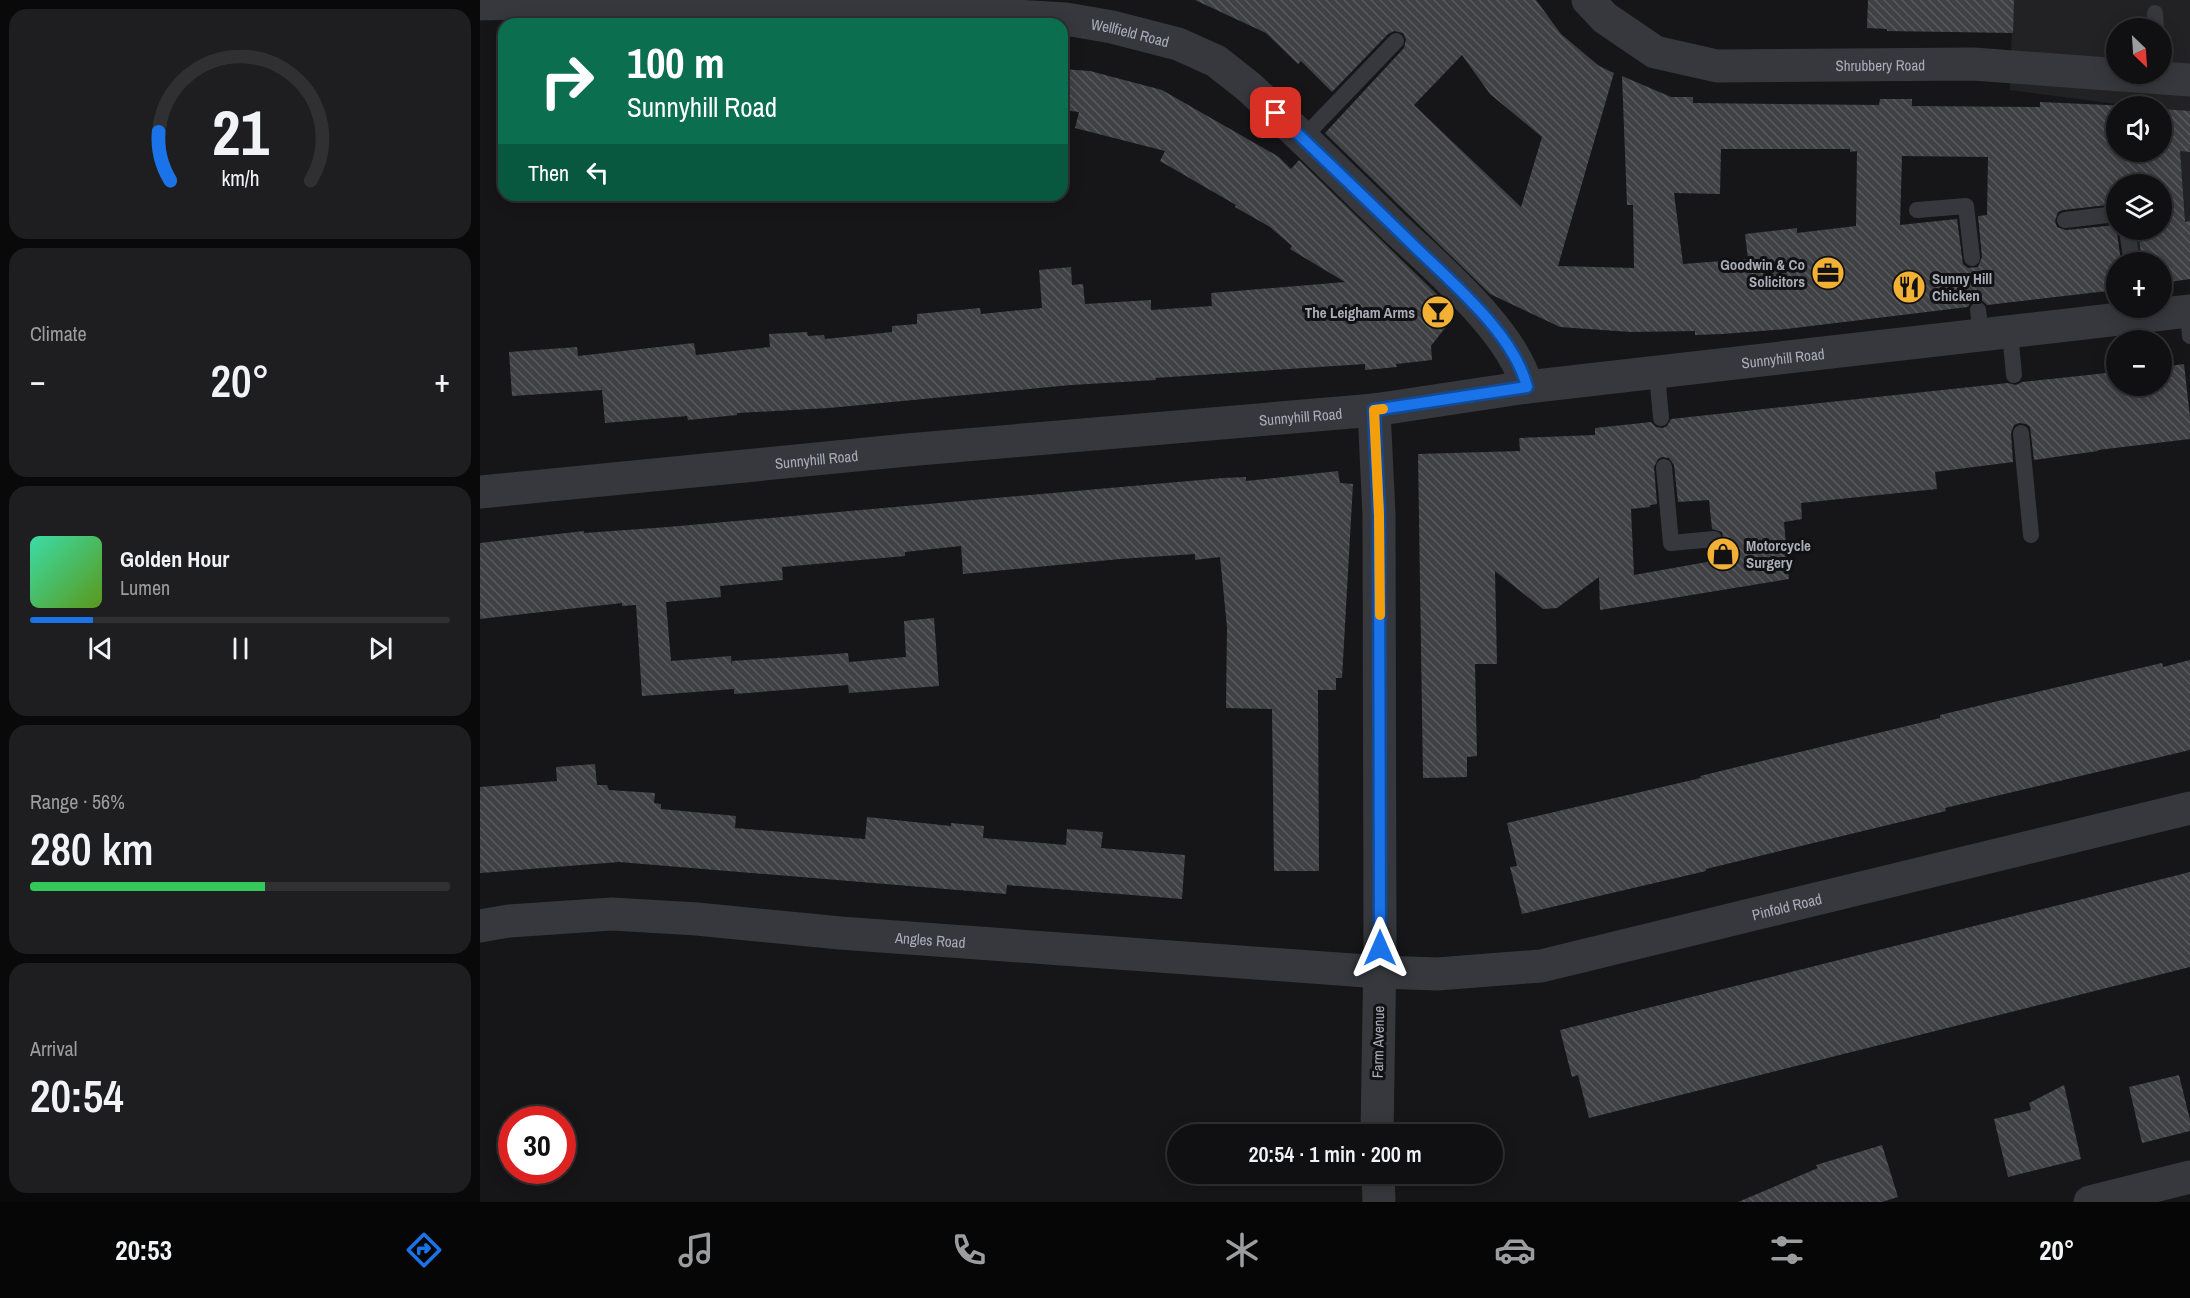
<!DOCTYPE html>
<meta charset="utf-8">
<style>
:root{--surface:#101012;--page:#1e1e20;--text:#f1f3f6;--muted:#9c9d9f;--line:#303032;--accent:#1a73e8}
body{margin:0;font-family:"Archivo Narrow",sans-serif;background:var(--page);color:var(--text);height:100vh;display:flex;flex-direction:column;font-size:22px;white-space:nowrap}
*{box-sizing:border-box;margin:0}
p{font-size:20px;color:var(--muted)}
.icon{flex:none;width:33px;height:33px;fill:none;stroke:currentColor;stroke-width:2;stroke-linecap:round;stroke-linejoin:round}
.map{position:relative;flex:1;overflow:hidden}
.details{display:flex;flex-direction:column;gap:9px;padding:9px;background:#09090a;width:480px}
.details>*{flex:none}
.banner{position:absolute;left:18px;top:18px;width:570px;height:183px;border-radius:18px;box-shadow:0 3px 15px #0003,0 0 0 2px var(--line);background:#0b6e4f;color:#fff;overflow:hidden}
.needle{width:39px;rotate:155deg}
.controls{position:absolute;left:1626px;top:18px;display:grid;gap:12px}
.controls a{display:grid;place-items:center;width:66px;height:66px;border-radius:50%;background:var(--surface);box-shadow:0 3px 15px #0003,0 0 0 2px var(--line);font-size:30px}
.speed{position:absolute;left:18px;top:1106px;display:flex;gap:12px;font-size:30px;font-weight:700;text-align:center}
.speed>*{display:grid;place-content:center;width:78px;height:78px;border-radius:50%;background:var(--surface);box-shadow:0 3px 15px #0003,0 0 0 2px var(--line);line-height:1}
.speed .limit{border:9px solid #d22;background:#fff;color:#111}
.pin{position:absolute;display:grid;place-items:center;width:51px;height:51px;color:#fff;margin:-26px;border-radius:12px;box-shadow:0 3px 9px #0006}
.me{position:absolute;width:66px;margin:-33px;rotate:0deg;stroke-linejoin:round;filter:drop-shadow(0 0 4px #0008)}
.turn{display:flex;align-items:center;gap:21px;height:126px;padding:0 30px;font-size:27px}
.turn .icon{width:78px;height:78px;stroke-width:2.5}
.turn b{display:block;font-size:42px;line-height:51px}
.then{display:flex;align-items:center;height:57px;padding:0 30px;background:#0003;gap:12px;font-size:22px}
.big{font-size:45px;font-weight:600;line-height:1.1}
.details .tile{flex:1;display:flex;flex-direction:column;justify-content:center;gap:9px;min-width:0;padding:0 21px;border-radius:18px;background:var(--page)}
.details .dial{align-items:center;gap:0}
.dial svg{height:156px;overflow:visible;fill:none;stroke:var(--line);stroke-width:7;stroke-linecap:round;text-anchor:middle}
.dial text{fill:var(--text);stroke:none}
.song{display:flex;align-items:center;gap:18px}
.cover{width:72px;height:72px;border-radius:9px;background:linear-gradient(135deg,hsl(160 70% 55%),hsl(90 70% 35%))}
.played{height:6px;border-radius:3px;background:linear-gradient(90deg,var(--accent) 15%,var(--line) 15%)}
.keys{display:flex;justify-content:space-around;direction:ltr}
.heat{display:flex;justify-content:space-between;align-items:center;font-size:33px;direction:ltr}
.charge{height:9px;border-radius:4px;background:linear-gradient(90deg,#34c759 56%,var(--line) 0)}
.trip{position:absolute;left:687px;top:1124px;width:336px;height:60px;border-radius:30px;background:var(--surface);box-shadow:0 3px 15px #0003,0 0 0 2px var(--line);font-weight:600;line-height:60px;text-align:center}
.menu{display:flex;height:96px;justify-content:space-around;align-items:center;background:#060607;color:var(--muted)}
.menu .icon{width:42px;height:42px}
.menu .current{color:var(--accent)}
.menu b{font-size:27px;color:var(--text)}
main{display:flex;flex:1;min-height:0}
.map>svg:first-child{display:block}
.built{fill:#222225;fill-rule:evenodd}
.building{fill:url(#building-back-hatch);fill-rule:evenodd}
.lines{fill:none;stroke-linecap:round;stroke-linejoin:round}
.lane{stroke:#37383d;stroke-width:16}
.street{stroke:#37383d;stroke-width:33}
.route-casing{stroke:#114b97;stroke-width:15}
.route{stroke:#1a73e8;stroke-width:10}
.slow{stroke:#f59e0b;stroke-width:10}
.labels{text-anchor:middle;dominant-baseline:central;stroke-width:6;stroke-linejoin:round;paint-order:stroke}
.street-label{font-size:15px;fill:#a8adb8;stroke:#111113}
.poi-label{font-size:15px;font-weight:bold;fill:#a8adb8;stroke:#111113;text-anchor:end}
</style>
<main>
<section class="details">
<div class="tile dial"><svg viewBox="0 0 100 80">
<path d="M14 69A42 42 0 1 1 86 69"/>
<path d="M14 69A42 42 0 0 1 8 44" stroke="#1a73e8"/>
<text x="50" y="56" font-size="32" font-weight="700">21</text>
<text x="50" y="72" font-size="11">km/h</text>
</svg></div>
<div class="tile"><p>Climate</p>
<div class="heat"><a>−</a><b class="big">20°</b><a>+</a></div>
</div>
<div class="tile">
<div class="song"><i class="cover"></i><div><b>Golden Hour</b><p>Lumen</p></div></div>
<div class="played"></div>
<div class="keys"><svg class="icon" aria-label="previous" viewBox="0 0 24 24"><path d="M18 5L8 12l10 7zM5 5v14"/></svg><svg class="icon" aria-label="pause" viewBox="0 0 24 24"><path d="M8 5v14M16 5v14"/></svg><svg class="icon" aria-label="next" viewBox="0 0 24 24"><path d="M6 5l10 7-10 7zM19 5v14"/></svg></div>
</div>
<div class="tile"><p>Range · 56%</p><b class="big">280 km</b><div class="charge"></div></div>
<div class="tile"><p>Arrival</p><b class="big">20:54</b></div>
</section>
<div class="map">
<svg width="1710" height="1202" viewBox="0 0 1710 1202">
<defs>
<pattern id="building-back-hatch" width="6" height="6" patternUnits="userSpaceOnUse" patternTransform="scale(1.5)"><rect width="6" height="6" fill="#404145"/><path d="M-1 5l2 2M0 0l6 6M5-1l2 2" fill="none" stroke="#595a5e"/></pattern>
</defs>
<rect width="100%" height="100%" fill="#161618"/>
<path class="built" d="M1533,0H1710V279L1682,283V262H1643L1639,230H1682V184H1646L1649,152H1682V106H1652L1530,90ZM1636,28H1682V74H1636Z"/>
<g class="building">
<path d="M715,0H1056L1081,34L1119,66L1134,73L1078,266L1154,268L1153,205H1147L1142,76L1191,97H1213V103L1399,105L1400,99H1432V106L1560,107V102L1649,106H1636V152H1682V109L1710,111V152L1700,151L1705,222L1710,221V279L1682,283V262H1662L1658,230H1682V184H1636V204L1583,210L1578,212L1575,221L1577,227L1586,230L1636,225L1641,262H1636V290L1507,305L1503,301L1497,300L1491,302L1488,307L1306,329L1242,334L1215,335V331L1151,332L1080,327L1010,294L845,133L924,48L926,39L923,33L914,31L908,34L852,92L821,61L818,64L786,33ZM982,55L1010,94L1062,137L1041,207L934,105ZM1241,149H1370V152L1377,151L1376,226L1317,233V228L1265,234L1268,259L1203,264L1194,193L1240,194ZM1422,156L1508,157L1507,215L1498,216L1502,257L1498,267L1488,268L1483,264L1477,219L1420,225Z"/>
<polygon points="1388,0 1534,0 1533,33 1407,31 1407,29 1387,28"/>
<polygon points="582,69 610,71 682,90 799,157 811,169 819,160 975,312 975,315 951,346 952,360 916,364 917,367 885,370 885,364 675,378 676,380 591,385 349,408 257,413 257,415 208,420 207,416 125,423 122,390 32,396 29,352 97,347 98,356 214,343 216,355 290,347 289,334 327,332 328,336 344,335 345,339 412,332 412,326 437,324 437,314 500,308 501,314 562,308 559,270 591,267 592,285 603,284 605,304 671,300 671,310 732,306 731,293 865,282 810,249 812,246 790,227 755,207 756,205 680,161 685,151 595,128 599,112 582,110"/>
<path d="M1704,364L1710,417V439L1618,450V451L1554,460L1550,427L1546,424L1539,423L1534,425L1531,433L1533,462L1455,472L1457,489L1321,503L1322,519L1304,522L1309,579L1120,610L1119,577L1077,608L1063,609L1015,571L1017,664H995L997,756L987,757V777L943,778L938,454L1040,451L1039,438L1115,435V428L1171,422L1176,427L1183,428L1187,426L1191,419L1528,383L1536,385L1542,382L1636,372V386H1682V367ZM1182,457L1189,458L1194,465L1198,502L1229,500L1232,529L1242,532L1244,543L1236,549L1238,560L1154,575L1151,509L1170,507V505L1177,504L1174,467L1178,459Z"/>
<polygon points="858,471 860,483 873,484 862,678 856,678 856,690 838,690 839,871 794,871 792,709 746,708 747,627 740,557 715,560 715,554 640,559 483,574 481,546 425,552 425,556 302,567 303,580 240,586 241,597 186,602 191,661 251,656 252,668 252,661 368,653 369,662 426,657 424,621 454,618 459,686 369,693 368,685 254,694 254,689 162,696 156,605 142,606 142,603 0,619 0,543 104,531 104,533 188,527 743,478 766,477 766,481"/>
<polygon points="1710,660 1710,750 1465,808 1466,811 1226,869 1226,871 1042,914 1030,867 1037,866 1027,823 1221,778 1220,776 1460,718 1460,715 1518,701 1682,663 1683,667"/>
<polygon points="115,764 117,785 127,785 129,790 175,793 174,803 181,804 181,809 256,816 255,828 385,839 387,817 471,826 471,823 504,826 503,838 586,845 587,829 623,832 621,848 705,855 702,899 527,885 526,894 139,862 0,873 0,787 77,781 76,767"/>
<polygon points="1710,872 1710,967 1109,1118 1098,1075 1092,1077 1080,1030"/>
<polygon points="1699,1075 1710,1120 1710,1131 1662,1143 1649,1087"/>
<polygon points="1584,1085 1601,1159 1528,1177 1514,1119 1551,1110 1549,1103"/>
<polygon points="1402,1145 1418,1197 1402,1202 1258,1202 1338,1168 1336,1165"/>
</g>
<g class="lines">
<g class="lane">
<polyline points="1675,13 1676,28"/>
<polyline points="823,138 916,41"/>
<polyline points="1437,210 1486,206 1492,258"/>
<polyline points="1585,220 1636,214"/>
<polyline points="1647,230 1652,262"/>
<polyline points="1498,310 1501,335"/>
<polyline points="1708,311 1710,336"/>
<polyline points="1530,332 1534,375"/>
<polyline points="1177,373 1181,418"/>
<polyline points="1541,433 1551,535"/>
<polyline points="1184,467 1191,543 1234,539"/>
</g>
<g class="street">
<path id="s1" d="M1108,0L1125,18L1175,52L1237,66L1493,64L1710,80"/>
<path id="s2" d="M0,4L79,2L432,10L586,19L632,27L698,44L736,61L769,87C818,133 866,180 914,227C956,267 1033,331 1047,387"/>
<polyline points="894,410 899,515 900,948 897,1134"/>
<path id="s3" d="M0,492L427,450L894,410L1047,387L1710,311"/>
<path id="s4" d="M0,926L29,921L132,914L217,919L360,933L900,972L957,974L1061,966L1710,808"/>
<polyline points="898,1173 899,1202"/>
<polyline points="1610,1202 1710,1177"/>
</g>
</g>
<g class="lines">
<defs>
<path id="route" d="M796,113C840,155 884,197 928,240C967,279 1034,332 1047,387L894,410L899,515L900,948"/>
</defs>
<use href="#route" class="route-casing"/>
<use href="#route" class="route"/>
<polyline class="slow" points="900,615 899,515 894,410 903,409"/>
</g>
<defs>
<symbol id="office-disc" viewBox="-11 -11 22 22"><circle r="9.5" fill="#f2b134" stroke="#111113"/><path d="M-6-3h4V-5.5h4V-3h4V5H-6ZM-1-4.5V-3h2v-1.5ZM-6 0V1H6V0Z" fill="#111"/></symbol>
<symbol id="restaurant-disc" viewBox="-11 -11 22 22"><circle r="9.5" fill="#f2b134" stroke="#111113"/><path d="M-5-6h1v4h1v-4h1v4h1v-4h1v5L-1.5 .5V6h-2V.5L-5-1ZM5-6V6H3V1.5H1.5Q1.5-4 5-6Z" fill="#111"/></symbol>
<symbol id="bar-disc" viewBox="-11 -11 22 22"><circle r="9.5" fill="#f2b134" stroke="#111113"/><path d="M-6-5H6L.8 .8V4.5H3.5V6h-7V4.5H-.8V.8Z" fill="#111"/></symbol>
<symbol id="shop-disc" viewBox="-11 -11 22 22"><circle r="9.5" fill="#f2b134" stroke="#111113"/><path d="M-5-2.5h2.3a2.7 3.5 0 0 1 5.4 0H5L5.5 6h-11ZM-1.5-2.5h3a1.5 2.3 0 0 0-3 0Z" fill="#111"/></symbol>
</defs>
<g fill-rule="evenodd">
<use href="#office-disc" x="1329" y="254" width="38" height="38"/>
<use href="#restaurant-disc" x="1410" y="268" width="38" height="38"/>
<use href="#bar-disc" x="939" y="293" width="38" height="38"/>
<use href="#shop-disc" x="1224" y="535" width="38" height="38"/>
</g>
<g class="labels">
<g class="street-label">
<text stroke="none"><textPath href="#s2" startOffset="652">Wellfield Road</textPath></text>
<text stroke="none"><textPath href="#s1" startOffset="312">Shrubbery Road</textPath></text>
<text stroke="none"><textPath href="#s3" startOffset="1310">Sunnyhill Road</textPath></text>
<text stroke="none"><textPath href="#s3" startOffset="824">Sunnyhill Road</textPath></text>
<text stroke="none"><textPath href="#s3" startOffset="338">Sunnyhill Road</textPath></text>
<text stroke="none"><textPath href="#s4" startOffset="1317">Pinfold Road</textPath></text>
<text stroke="none"><textPath href="#s4" startOffset="452">Angles Road</textPath></text>
<text transform="translate(898 1042) rotate(-89)">Farm Avenue</text>
</g>
<g class="poi-label">
<text x="1325" y="264">Goodwin &amp; Co<tspan x="1325" dy="17">Solicitors</tspan></text>
<text x="1452" y="278" text-anchor="start">Sunny Hill<tspan x="1452" dy="17">Chicken</tspan></text>
<text x="935" y="312">The Leigham Arms</text>
<text x="1266" y="545" text-anchor="start">Motorcycle<tspan x="1266" dy="17">Surgery</tspan></text>
</g>
</g>
</svg>
<div class="controls">
<a><svg class="needle" viewBox="-14 -14 28 28"><path d="M0-13l5 13h-10z" fill="#e53935"/><path d="M0 13l5-13h-10z" fill="#9c9d9f"/></svg></a>
<a><svg class="icon" aria-label="sound" viewBox="0 0 24 24"><path d="M4 9h4l5-4v14l-5-4H4zM17 9q2 3 0 6"/></svg></a>
<a><svg class="icon" aria-label="layers" viewBox="0 0 24 24"><path d="M12 4l9 5-9 5-9-5zM3 14l9 5 9-5"/></svg></a>
<a>+</a>
<a>−</a>
</div>
<div class="speed"><div class="limit">30</div></div>
<div class="pin" style="left:796px;top:113px;background:#d93025"><svg class="icon" aria-label="arrive" viewBox="0 0 24 24"><path d="M6 21V4h12l-3 4 3 4H6"/></svg></div>
<svg class="me" style="left:900px;top:948px" viewBox="-20 -20 40 40"><path d="M0-17L14 15 0 8-14 15z" fill="#1a73e8" stroke="#fff" stroke-width="4"/></svg>
<div class="trip">20:54 · 1 min · 200 m</div>
<div class="banner">
<div class="turn"><svg class="icon" aria-label="right" viewBox="0 0 24 24"><path d="M7 20v-9h11M14 6l5 5-5 5"/></svg><div><b>100 m</b>Sunnyhill Road</div></div>
<div class="then">Then<svg class="icon" aria-label="left" viewBox="0 0 24 24"><path d="M17 20v-9H6M10 6l-5 5 5 5"/></svg></div>
</div>
</div>
</main>
<nav class="menu">
<b>20:53</b>
<svg class="icon current" aria-label="directions" viewBox="0 0 24 24"><path d="M12 3l9 9-9 9-9-9zM9 14v-3h6M13 9l2 2-2 2"/></svg>
<svg class="icon" aria-label="music" viewBox="0 0 24 24"><path d="M9 18V5l10-2v13"/><circle cx="6" cy="18" r="3"/><circle cx="16" cy="16" r="3"/></svg>
<svg class="icon" aria-label="phone" viewBox="0 0 24 24"><path d="M5 4h4l2 5-3 2q2 4 5 5l2-3 5 2v4C11 20 4 13 5 4z"/></svg>
<svg class="icon" aria-label="climate" viewBox="0 0 24 24"><path d="M12 3v18M4 7l16 10M4 17L20 7"/></svg>
<svg class="icon" aria-label="car" viewBox="0 0 24 24"><path d="M5 17H2v-5l4-1 3-4h7l3 4 3 1v5h-3M9 17h6M6 11h13"/><circle cx="7" cy="17" r="2"/><circle cx="17" cy="17" r="2"/></svg>
<svg class="icon" aria-label="filters" viewBox="0 0 24 24"><path d="M4 7h16M4 17h16"/><circle cx="9" cy="7" r="2"/><circle cx="15" cy="17" r="2"/></svg>
<b>20°</b>
</nav>
